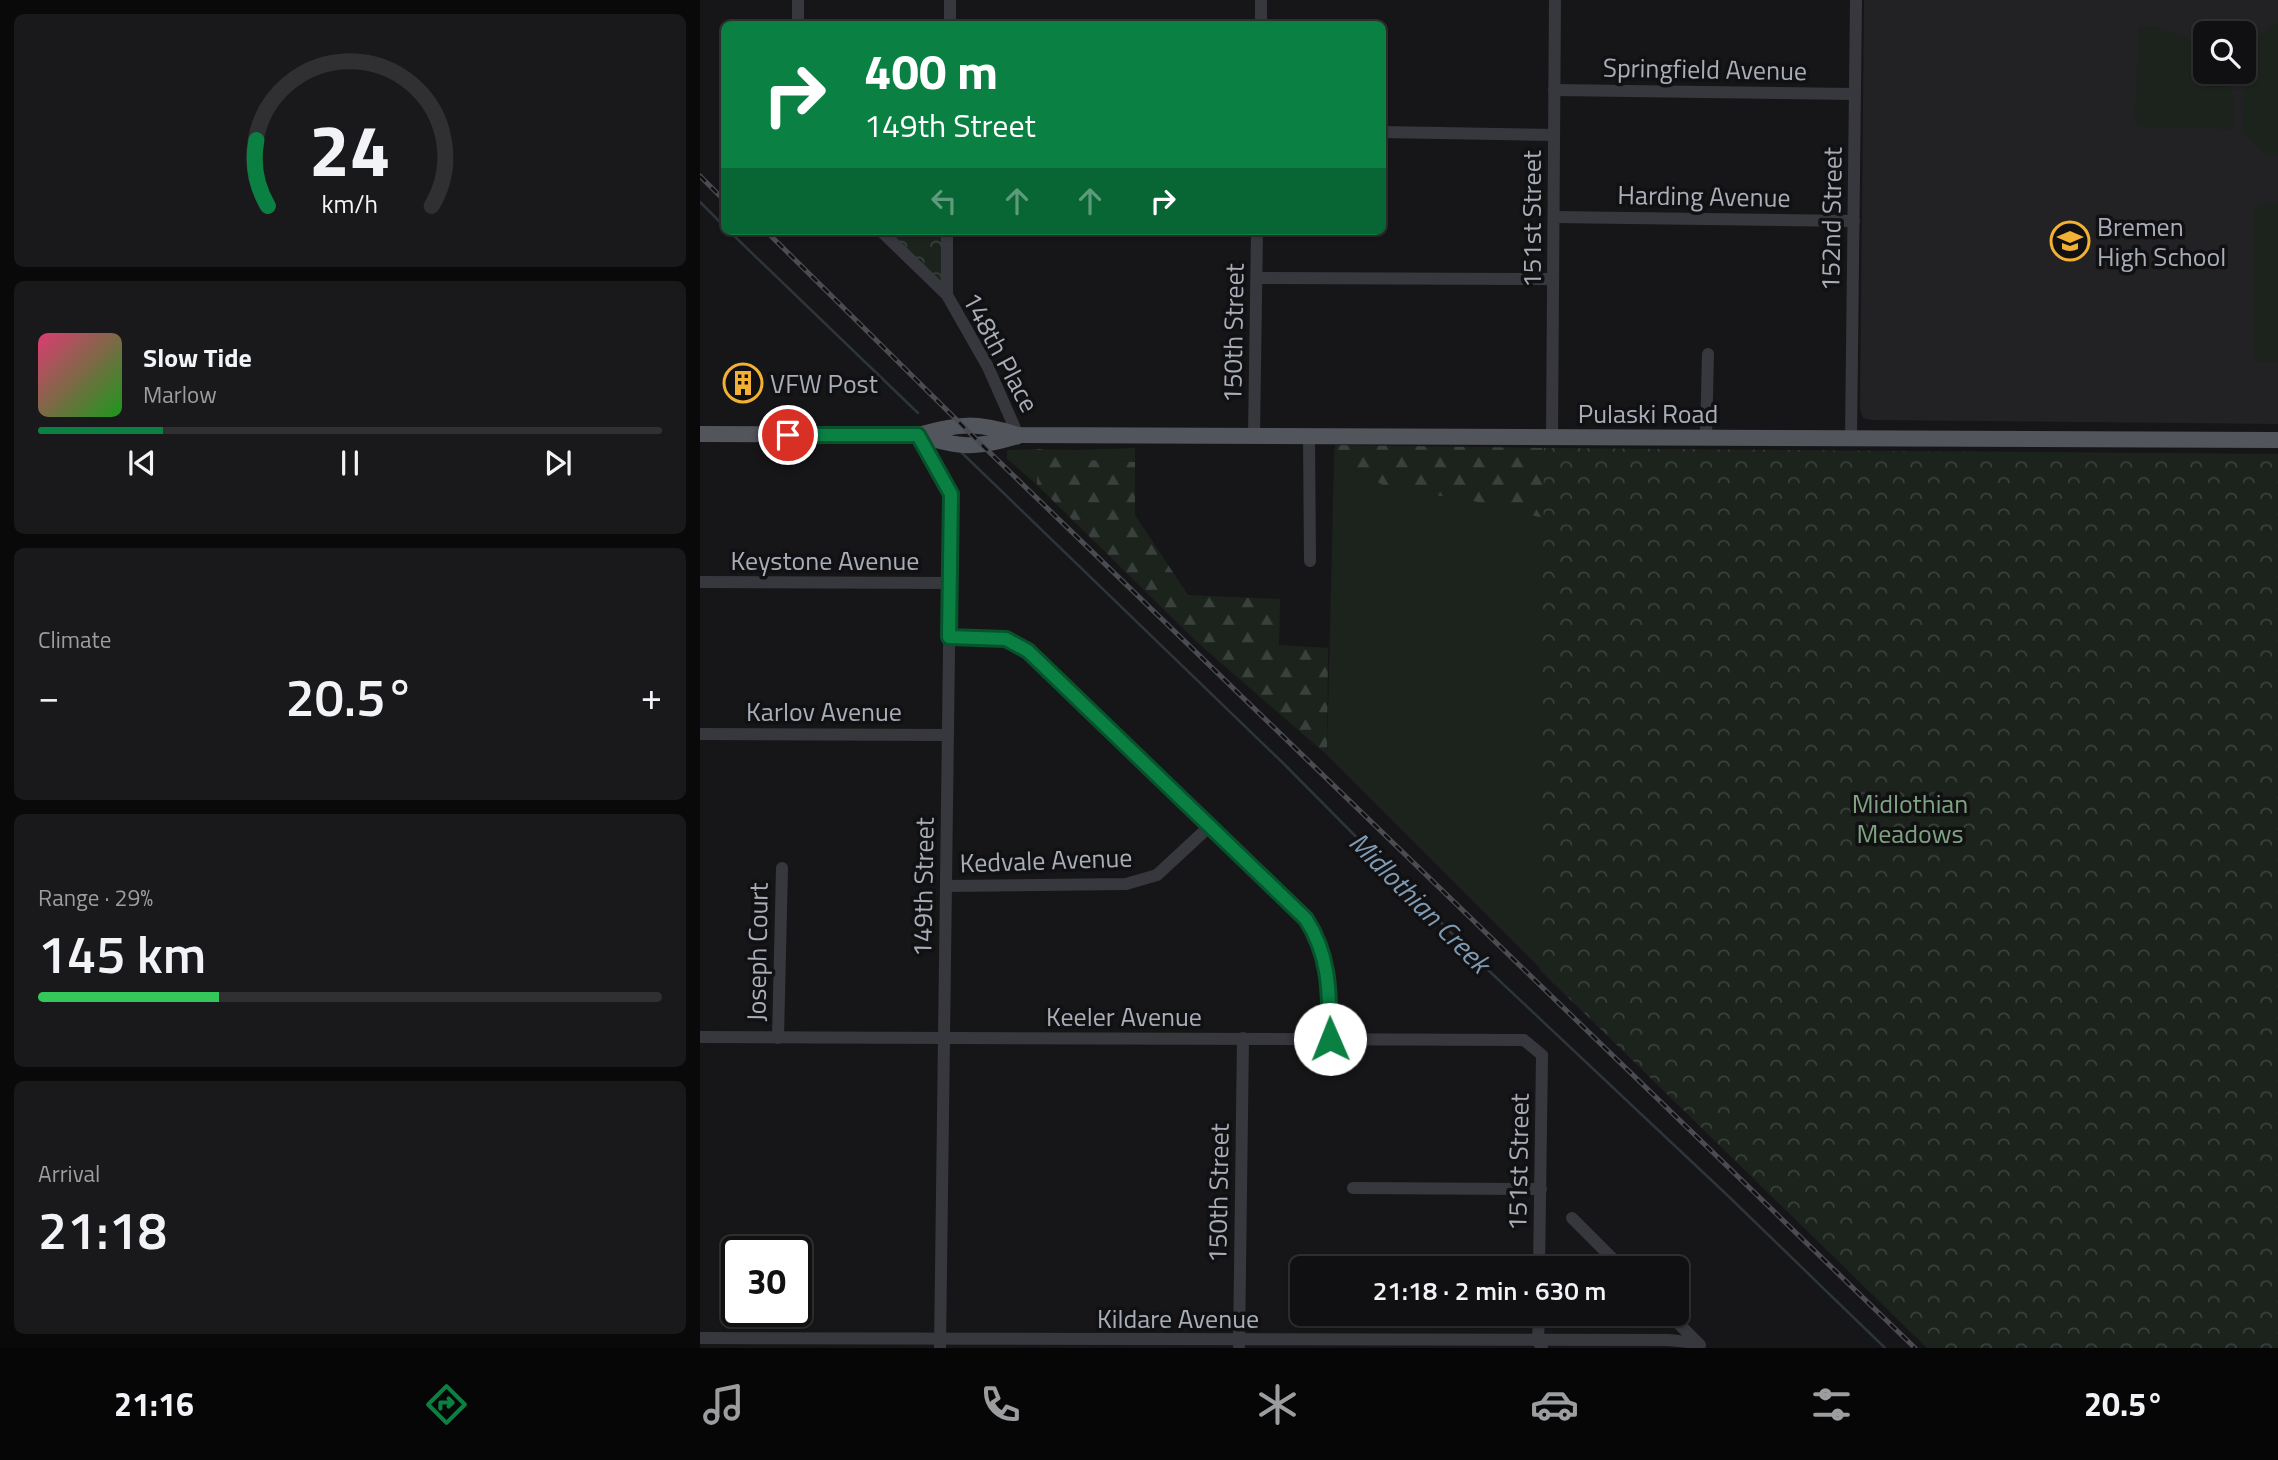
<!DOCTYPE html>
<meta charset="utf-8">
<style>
:root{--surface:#101012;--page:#19191b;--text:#f1f3f6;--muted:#9c9d9f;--line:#303032;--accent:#0b8043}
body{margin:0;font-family:"Titillium Web",sans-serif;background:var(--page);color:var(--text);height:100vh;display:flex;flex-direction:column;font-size:26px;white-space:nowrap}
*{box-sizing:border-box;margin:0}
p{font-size:23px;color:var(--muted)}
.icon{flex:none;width:38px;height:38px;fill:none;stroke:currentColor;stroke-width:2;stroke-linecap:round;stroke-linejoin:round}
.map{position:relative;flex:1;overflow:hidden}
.drawer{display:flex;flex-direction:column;gap:14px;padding:14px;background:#09090a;width:700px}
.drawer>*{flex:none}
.hud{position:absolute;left:21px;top:21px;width:665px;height:214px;border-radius:10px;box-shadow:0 2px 5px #0004,0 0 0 2px var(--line);background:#0b8043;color:#fff;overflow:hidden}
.controls{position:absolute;left:1493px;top:21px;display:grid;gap:14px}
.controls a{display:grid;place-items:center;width:63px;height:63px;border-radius:10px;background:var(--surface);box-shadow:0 2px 5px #0004,0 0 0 2px var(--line);font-size:35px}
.speed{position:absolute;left:21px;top:1236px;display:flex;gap:14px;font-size:35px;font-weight:700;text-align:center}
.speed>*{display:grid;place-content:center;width:91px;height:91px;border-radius:50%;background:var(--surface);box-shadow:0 2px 5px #0004,0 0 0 2px var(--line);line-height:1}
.speed .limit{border:4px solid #111;border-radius:10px;background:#fff;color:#111}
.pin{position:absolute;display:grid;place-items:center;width:60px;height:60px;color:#fff;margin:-30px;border:4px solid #fff;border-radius:50%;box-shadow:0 2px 7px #0007}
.me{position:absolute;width:77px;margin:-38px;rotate:359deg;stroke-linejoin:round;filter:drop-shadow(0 0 5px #0008)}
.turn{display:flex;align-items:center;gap:24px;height:147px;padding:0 28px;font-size:32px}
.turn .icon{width:91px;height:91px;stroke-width:2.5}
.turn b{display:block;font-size:49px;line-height:60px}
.lanes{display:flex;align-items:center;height:66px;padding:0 28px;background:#0003;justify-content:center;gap:35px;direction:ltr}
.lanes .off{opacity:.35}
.big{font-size:52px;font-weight:600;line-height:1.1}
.drawer .card{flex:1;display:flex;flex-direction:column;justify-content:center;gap:10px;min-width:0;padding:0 24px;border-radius:10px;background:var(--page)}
.drawer .dial{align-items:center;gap:0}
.dial svg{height:182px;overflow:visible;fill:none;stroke:var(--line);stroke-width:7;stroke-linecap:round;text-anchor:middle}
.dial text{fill:var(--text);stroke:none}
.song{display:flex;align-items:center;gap:21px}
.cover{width:84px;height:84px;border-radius:10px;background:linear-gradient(135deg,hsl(340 70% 55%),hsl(120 70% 35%))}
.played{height:7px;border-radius:4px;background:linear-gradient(90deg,var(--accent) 20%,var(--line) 20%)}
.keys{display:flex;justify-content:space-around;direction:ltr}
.heat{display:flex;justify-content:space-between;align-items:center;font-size:38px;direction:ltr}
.charge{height:10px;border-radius:5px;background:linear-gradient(90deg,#34c759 29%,var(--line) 0)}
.trip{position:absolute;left:590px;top:1256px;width:399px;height:70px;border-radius:10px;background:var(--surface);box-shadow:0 2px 5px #0004,0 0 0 2px var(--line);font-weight:600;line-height:70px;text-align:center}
.dock{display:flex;height:112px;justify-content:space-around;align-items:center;background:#060607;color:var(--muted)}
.dock .icon{width:49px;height:49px}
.dock .on{color:var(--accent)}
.dock b{font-size:32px;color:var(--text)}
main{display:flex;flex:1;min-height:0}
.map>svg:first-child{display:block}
.built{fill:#222225;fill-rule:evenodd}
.grass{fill:#1c231d}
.forest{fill:url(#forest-firs)}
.park{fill:url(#park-crowns)}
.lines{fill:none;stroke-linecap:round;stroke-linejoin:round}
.stream{stroke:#2c353c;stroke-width:2.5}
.minor{stroke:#37383d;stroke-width:12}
.major{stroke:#53555c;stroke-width:16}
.rail-casing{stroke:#4a4c52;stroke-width:5}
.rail{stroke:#111113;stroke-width:2.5;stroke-dasharray:8;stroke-linecap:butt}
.route-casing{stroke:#07532c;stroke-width:18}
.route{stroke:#0b8043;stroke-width:12}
.labels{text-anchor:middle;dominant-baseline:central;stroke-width:7;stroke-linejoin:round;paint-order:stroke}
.street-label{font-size:26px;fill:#a8adb8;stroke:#111113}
.poi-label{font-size:26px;fill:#a8adb8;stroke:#111113;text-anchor:start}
.park-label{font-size:26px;fill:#7fa381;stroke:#111113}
.water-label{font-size:28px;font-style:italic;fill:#7f9bb3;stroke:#111113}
</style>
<main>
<section class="drawer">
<div class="card dial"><svg viewBox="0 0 100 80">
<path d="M14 69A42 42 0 1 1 86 69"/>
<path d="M14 69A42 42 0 0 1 9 40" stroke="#0b8043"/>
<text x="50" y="56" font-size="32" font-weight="700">24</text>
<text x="50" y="72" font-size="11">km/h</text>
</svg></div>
<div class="card">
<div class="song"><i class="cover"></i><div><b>Slow Tide</b><p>Marlow</p></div></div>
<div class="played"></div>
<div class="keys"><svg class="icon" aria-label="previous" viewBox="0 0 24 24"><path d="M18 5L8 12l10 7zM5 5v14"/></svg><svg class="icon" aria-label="pause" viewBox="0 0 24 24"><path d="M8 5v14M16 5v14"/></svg><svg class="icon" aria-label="next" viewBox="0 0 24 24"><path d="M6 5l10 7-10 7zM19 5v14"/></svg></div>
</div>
<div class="card"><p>Climate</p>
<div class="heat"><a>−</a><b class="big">20.5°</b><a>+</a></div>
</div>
<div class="card"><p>Range · 29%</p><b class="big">145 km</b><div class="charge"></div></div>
<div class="card"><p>Arrival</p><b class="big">21:18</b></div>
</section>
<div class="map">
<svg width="1578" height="1348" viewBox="0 0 1578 1348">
<defs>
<pattern id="forest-firs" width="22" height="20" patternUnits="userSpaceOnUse" patternTransform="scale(1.75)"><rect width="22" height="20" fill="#1c231d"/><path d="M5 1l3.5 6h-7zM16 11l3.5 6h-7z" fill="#3a403c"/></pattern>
<pattern id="park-crowns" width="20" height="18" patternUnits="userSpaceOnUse" patternTransform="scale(1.75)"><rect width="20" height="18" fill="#1c231d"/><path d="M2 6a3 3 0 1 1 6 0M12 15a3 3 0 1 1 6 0" fill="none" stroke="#3a403c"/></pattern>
</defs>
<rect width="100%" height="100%" fill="#161618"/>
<path class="built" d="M1164,0H1578V424L1171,420L1163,418L1160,409ZM1505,33H1544V72H1505Z"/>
<g class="grass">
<polygon points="1571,24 1578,24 1578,155 1564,155 1543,133 1545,49"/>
<polygon points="1455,26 1484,36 1505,50 1505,72 1523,72 1533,96 1534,129 1439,127 1435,122 1438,27"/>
<polygon points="1578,204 1578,362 1554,362 1554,205"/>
<polygon points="435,448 435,462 390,460 374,450"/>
<polygon points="844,448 892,1020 627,755 634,459 694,491 761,498 843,517"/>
<polygon points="337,449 337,485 307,459 307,450"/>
</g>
<g class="forest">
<polygon points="635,445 844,448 844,518 761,498 694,491 634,459"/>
<polygon points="337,449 374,450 390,460 435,462 435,515 488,595 580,599 579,645 628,648 627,755 499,644 337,485"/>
</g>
<g class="park">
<polygon points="181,231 247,231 247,295"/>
<polygon points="844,448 1578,454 1578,1348 1227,1348 840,970"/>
</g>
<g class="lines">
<g class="stream">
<polyline points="0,202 24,226"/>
<polyline points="29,231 218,413"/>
<polyline points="261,452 584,764 786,968 1025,1193 1185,1348"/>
</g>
<g class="minor">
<polyline points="98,24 98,0"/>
<polyline points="250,24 250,0"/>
<polyline points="561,24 561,0"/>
<polyline points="854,90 1155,94"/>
<polyline points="682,132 854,135"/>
<polyline points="854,217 1154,221"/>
<polyline points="181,231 247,295 288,367 318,435"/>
<polyline points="557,278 853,279"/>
<polyline points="247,295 247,231"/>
<polyline points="218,435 251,494 240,1348"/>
<polyline points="554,436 557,231"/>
<polyline points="609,437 610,561"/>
<polyline points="852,437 855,0"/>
<polyline points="1006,438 1008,354"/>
<polyline points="1151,439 1156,0"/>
<polyline points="0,582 250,583"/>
<path d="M249,637L306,639L328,651L606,919C631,959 629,994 630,1039"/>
<polyline points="0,734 248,735"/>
<polyline points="246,886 426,884 457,875 511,825"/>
<polyline points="0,1037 824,1040 842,1055 839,1269"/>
<polyline points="78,1038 82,868"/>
<polyline points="653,1188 841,1189"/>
<polyline points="872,1218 923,1269"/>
<polyline points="839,1314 838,1341 842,1348"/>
<polyline points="969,1314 1000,1345"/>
<polyline points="0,1338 968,1340 998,1343"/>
<polyline points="539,1346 543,1038"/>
</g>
<g class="major">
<path d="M0,434L218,435C261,423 276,422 318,435L1578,440"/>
<path d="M218,435C262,448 274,449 318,436"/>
</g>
<defs>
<g id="rail">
<polyline points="0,176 24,200"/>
<polyline points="66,231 283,446 1215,1348"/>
</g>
</defs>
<use href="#rail" class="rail-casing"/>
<use href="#rail" class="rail"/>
</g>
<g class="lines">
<defs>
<path id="route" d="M88,435H218L251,494L249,637L306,639L328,651L606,919C631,958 629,995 630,1039"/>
</defs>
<use href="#route" class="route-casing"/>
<use href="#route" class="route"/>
</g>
<defs>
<symbol id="school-ring" viewBox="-11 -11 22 22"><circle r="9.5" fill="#111113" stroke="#f2b134" stroke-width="1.5"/><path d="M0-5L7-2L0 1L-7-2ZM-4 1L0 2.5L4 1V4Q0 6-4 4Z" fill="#f2b134"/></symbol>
<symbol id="building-ring" viewBox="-11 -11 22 22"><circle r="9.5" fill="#111113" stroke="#f2b134" stroke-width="1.5"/><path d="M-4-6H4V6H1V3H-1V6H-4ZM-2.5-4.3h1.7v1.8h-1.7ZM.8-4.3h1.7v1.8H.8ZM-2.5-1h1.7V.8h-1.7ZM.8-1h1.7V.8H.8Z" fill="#f2b134"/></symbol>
</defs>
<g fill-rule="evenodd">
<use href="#school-ring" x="1348" y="219" width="44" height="44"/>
<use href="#building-ring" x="21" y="361" width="44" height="44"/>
</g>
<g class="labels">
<g class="street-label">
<text transform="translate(1005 69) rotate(1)">Springfield Avenue</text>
<text transform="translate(1004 196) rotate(1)">Harding Avenue</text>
<text transform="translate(831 219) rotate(-90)">151st Street</text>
<text transform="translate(1131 219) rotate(-89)">152nd Street</text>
<text transform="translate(533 333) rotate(-89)">150th Street</text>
<text transform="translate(301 352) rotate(62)">148th Place</text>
<text x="948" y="413">Pulaski Road</text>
<text x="125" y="560">Keystone Avenue</text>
<text x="124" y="711">Karlov Avenue</text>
<text transform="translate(346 860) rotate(-2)">Kedvale Avenue</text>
<text transform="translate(223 887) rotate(-89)">149th Street</text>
<text transform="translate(57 952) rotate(-89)">Joseph Court</text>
<text x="424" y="1016">Keeler Avenue</text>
<text transform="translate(818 1162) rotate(-89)">151st Street</text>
<text transform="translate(518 1193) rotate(-89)">150th Street</text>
<text x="478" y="1318">Kildare Avenue</text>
</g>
<g class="poi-label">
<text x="1397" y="226">Bremen<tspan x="1397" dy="30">High School</tspan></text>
<text x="70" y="383">VFW Post</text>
</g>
<g class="park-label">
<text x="1210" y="803">Midlothian<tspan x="1210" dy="30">Meadows</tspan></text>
</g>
<g class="water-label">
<text transform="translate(720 902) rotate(45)">Midlothian Creek</text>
</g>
</g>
</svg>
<div class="controls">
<a><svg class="icon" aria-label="search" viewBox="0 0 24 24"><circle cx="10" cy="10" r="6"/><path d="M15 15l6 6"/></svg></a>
</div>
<div class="speed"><div class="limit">30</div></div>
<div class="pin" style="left:88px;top:435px;background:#d93025"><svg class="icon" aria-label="arrive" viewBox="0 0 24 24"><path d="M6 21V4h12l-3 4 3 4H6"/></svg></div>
<svg class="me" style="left:630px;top:1039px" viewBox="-20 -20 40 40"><circle r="19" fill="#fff"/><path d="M0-13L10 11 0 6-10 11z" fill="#0b8043"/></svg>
<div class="trip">21:18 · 2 min · 630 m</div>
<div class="hud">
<div class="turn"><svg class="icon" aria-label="right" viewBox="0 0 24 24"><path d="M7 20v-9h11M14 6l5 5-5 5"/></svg><div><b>400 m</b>149th Street</div></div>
<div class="lanes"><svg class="icon off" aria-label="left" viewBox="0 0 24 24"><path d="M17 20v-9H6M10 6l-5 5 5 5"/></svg><svg class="icon off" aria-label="ahead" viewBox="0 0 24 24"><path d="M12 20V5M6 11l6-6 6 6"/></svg><svg class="icon off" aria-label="ahead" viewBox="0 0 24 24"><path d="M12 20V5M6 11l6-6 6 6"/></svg><svg class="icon" aria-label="right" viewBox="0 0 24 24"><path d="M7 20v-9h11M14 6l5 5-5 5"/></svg></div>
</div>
</div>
</main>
<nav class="dock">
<b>21:16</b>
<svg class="icon on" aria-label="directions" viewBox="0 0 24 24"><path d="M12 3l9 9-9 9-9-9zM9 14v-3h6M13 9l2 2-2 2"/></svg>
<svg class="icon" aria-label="music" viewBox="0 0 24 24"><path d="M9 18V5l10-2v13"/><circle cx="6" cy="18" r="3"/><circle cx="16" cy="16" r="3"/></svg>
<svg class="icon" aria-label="phone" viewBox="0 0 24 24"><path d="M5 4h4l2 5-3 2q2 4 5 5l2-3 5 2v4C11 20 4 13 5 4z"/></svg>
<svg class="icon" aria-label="climate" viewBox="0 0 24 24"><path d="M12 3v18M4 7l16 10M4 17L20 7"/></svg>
<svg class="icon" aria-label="car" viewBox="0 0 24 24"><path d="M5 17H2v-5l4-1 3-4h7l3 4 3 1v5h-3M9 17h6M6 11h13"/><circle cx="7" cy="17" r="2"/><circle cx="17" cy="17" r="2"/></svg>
<svg class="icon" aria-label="filters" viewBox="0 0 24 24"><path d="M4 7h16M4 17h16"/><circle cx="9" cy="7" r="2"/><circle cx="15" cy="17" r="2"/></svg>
<b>20.5°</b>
</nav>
